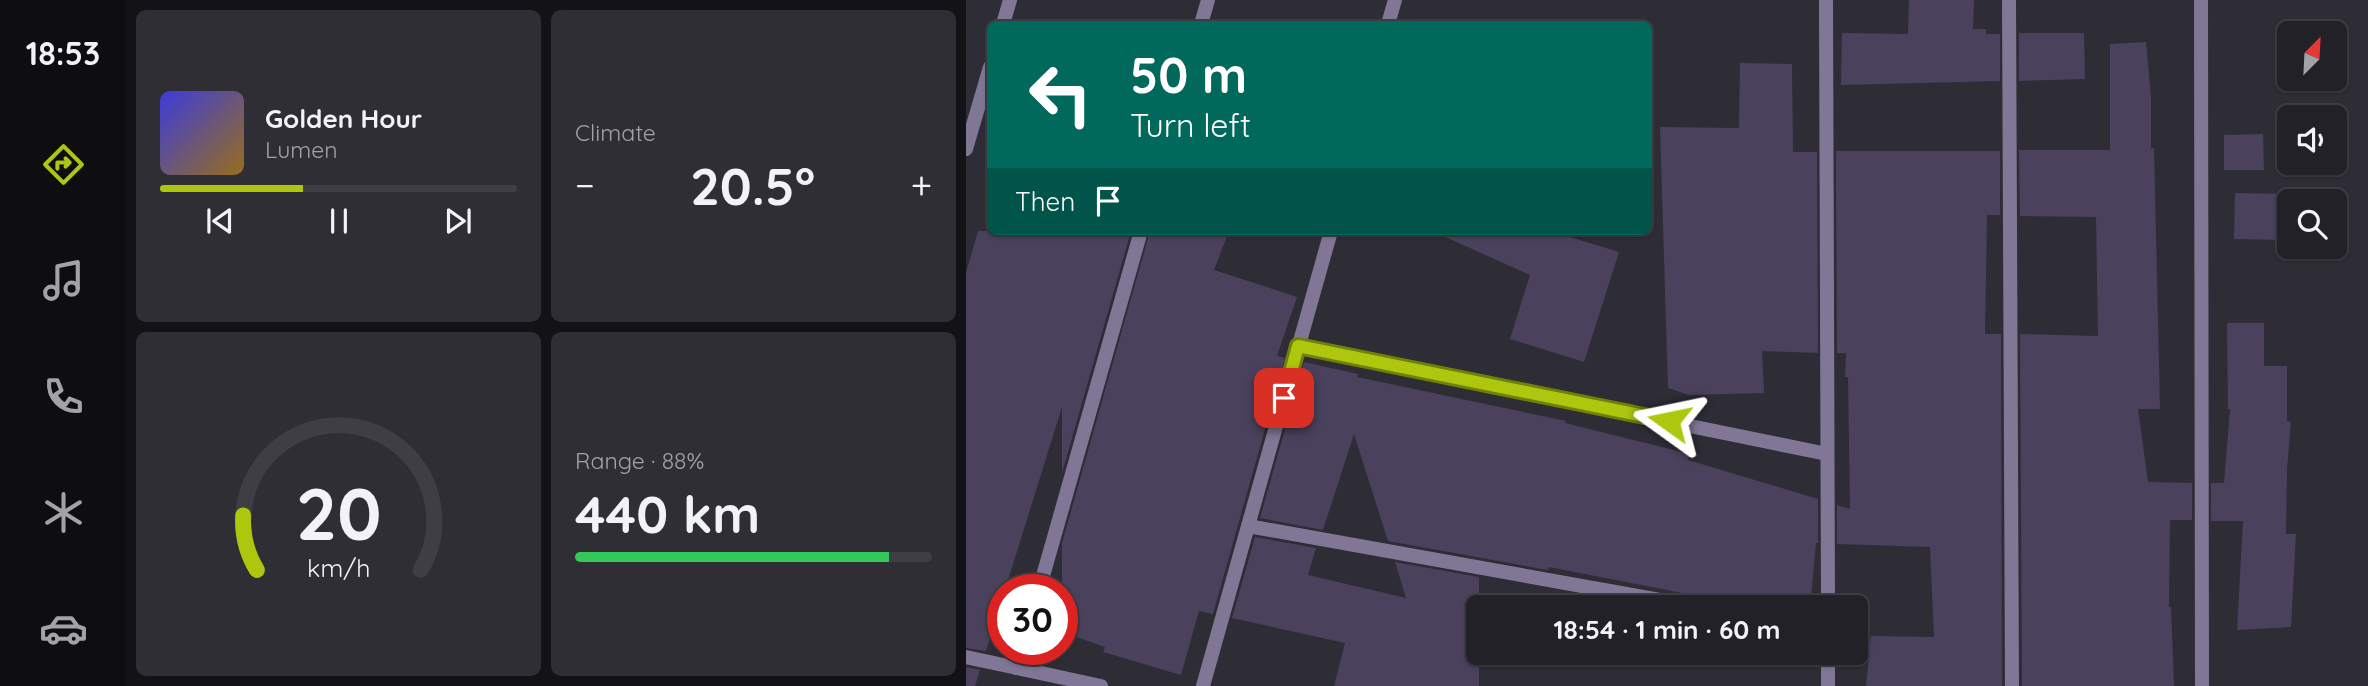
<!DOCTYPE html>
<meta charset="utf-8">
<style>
:root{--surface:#222128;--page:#2e2e34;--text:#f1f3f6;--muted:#a2a3a8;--line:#3f3e45;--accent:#adc60e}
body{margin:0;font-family:Quicksand,sans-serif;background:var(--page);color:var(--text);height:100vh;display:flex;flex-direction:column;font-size:26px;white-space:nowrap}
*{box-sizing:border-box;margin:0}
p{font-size:23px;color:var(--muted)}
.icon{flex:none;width:38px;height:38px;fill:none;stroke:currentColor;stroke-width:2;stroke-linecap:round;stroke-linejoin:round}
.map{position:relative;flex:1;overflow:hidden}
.sheet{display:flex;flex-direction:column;gap:10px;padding:10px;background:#131216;width:840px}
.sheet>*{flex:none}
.top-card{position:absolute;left:21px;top:21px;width:665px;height:214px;border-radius:10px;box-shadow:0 2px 5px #0004,0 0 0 2px var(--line);background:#00695c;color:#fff;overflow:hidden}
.needle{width:46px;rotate:24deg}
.controls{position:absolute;left:1311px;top:21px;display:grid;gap:14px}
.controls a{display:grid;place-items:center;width:70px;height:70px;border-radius:10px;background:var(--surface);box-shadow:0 2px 5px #0004,0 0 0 2px var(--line);font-size:35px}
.speed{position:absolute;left:21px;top:574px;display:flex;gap:14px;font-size:35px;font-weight:700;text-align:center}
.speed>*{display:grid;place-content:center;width:91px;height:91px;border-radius:50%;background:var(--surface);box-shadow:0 2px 5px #0004,0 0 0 2px var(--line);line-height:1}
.speed .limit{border:10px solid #d22;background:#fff;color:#111}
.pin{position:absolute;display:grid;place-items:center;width:60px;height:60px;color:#fff;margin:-30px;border-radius:14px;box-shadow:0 4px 10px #0006}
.me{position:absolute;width:77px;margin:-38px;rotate:282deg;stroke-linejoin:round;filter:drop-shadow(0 0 5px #0008)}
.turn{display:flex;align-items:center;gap:24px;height:147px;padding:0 28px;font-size:32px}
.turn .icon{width:91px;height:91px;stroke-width:2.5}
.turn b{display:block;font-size:49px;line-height:60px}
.then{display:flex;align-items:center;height:66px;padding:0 28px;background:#0003;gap:14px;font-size:26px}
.big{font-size:52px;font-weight:800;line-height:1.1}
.sheet .tile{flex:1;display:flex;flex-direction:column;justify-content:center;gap:10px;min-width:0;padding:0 24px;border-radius:10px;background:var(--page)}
.sheet .dial{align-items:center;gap:0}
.dial svg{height:182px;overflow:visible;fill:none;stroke:var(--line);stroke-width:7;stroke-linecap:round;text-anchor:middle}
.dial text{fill:var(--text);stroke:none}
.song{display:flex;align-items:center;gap:21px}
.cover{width:84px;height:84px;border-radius:10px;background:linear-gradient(135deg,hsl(240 70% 55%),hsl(40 70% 35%))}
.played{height:7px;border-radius:4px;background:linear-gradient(90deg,var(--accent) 40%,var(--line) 40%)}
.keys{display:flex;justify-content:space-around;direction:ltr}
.heat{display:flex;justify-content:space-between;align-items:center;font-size:38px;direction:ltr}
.charge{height:10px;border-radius:5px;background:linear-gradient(90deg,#34c759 88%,var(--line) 0)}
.sheet .tiles{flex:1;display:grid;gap:10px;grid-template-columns:repeat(2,1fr)}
.trip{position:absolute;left:500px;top:595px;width:402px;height:70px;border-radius:10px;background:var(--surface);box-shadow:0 2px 5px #0004,0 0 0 2px var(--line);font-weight:800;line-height:70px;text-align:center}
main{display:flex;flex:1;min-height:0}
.menu{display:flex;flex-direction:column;width:126px;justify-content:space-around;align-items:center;background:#0e0d10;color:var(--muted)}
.menu .icon{width:49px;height:49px}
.menu .selected{color:var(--accent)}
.menu b{font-size:32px;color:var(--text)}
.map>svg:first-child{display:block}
.building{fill:#4a425d}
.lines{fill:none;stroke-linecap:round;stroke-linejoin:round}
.street{stroke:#807796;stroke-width:14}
.route-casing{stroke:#708109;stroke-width:18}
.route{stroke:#adc60e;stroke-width:12}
</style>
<main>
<nav class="menu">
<b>18:53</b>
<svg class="icon selected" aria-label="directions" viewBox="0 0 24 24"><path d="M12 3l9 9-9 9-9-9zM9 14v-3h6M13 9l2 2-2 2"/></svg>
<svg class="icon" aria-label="music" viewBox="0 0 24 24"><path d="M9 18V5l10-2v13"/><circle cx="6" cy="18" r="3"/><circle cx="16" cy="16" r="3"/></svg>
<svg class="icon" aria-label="phone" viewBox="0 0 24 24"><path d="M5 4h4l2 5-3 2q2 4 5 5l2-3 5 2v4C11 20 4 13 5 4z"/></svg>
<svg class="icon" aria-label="climate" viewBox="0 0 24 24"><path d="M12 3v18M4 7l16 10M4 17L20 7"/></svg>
<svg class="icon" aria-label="car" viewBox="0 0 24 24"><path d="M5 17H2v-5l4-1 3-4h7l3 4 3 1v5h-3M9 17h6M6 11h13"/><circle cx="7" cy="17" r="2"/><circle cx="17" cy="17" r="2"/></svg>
</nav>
<section class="sheet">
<div class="tiles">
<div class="tile">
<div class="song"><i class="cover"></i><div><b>Golden Hour</b><p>Lumen</p></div></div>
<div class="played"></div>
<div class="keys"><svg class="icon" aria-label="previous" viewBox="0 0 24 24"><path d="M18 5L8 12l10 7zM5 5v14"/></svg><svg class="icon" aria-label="pause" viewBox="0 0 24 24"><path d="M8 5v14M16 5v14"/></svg><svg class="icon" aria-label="next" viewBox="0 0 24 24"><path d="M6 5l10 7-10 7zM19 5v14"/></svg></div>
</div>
<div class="tile"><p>Climate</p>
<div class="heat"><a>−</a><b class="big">20.5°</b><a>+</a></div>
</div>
<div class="tile dial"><svg viewBox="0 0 100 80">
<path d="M14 69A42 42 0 1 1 86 69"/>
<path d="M14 69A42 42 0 0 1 8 45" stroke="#adc60e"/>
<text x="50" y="56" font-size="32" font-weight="700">20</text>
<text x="50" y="72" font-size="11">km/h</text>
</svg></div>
<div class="tile"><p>Range · 88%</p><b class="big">440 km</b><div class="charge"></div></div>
</div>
</section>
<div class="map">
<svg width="1402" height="686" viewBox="0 0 1402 686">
<rect width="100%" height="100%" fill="#2e2c35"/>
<g class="building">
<polygon points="943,0 1008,0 1007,29 1020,29 1020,34 1034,34 1034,81 875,85 876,33 942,34"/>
<polygon points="1053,33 1118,33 1119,79 1053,81"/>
<polygon points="1180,42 1185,97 1185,149 1188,148 1194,409 1172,409 1182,482 1226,483 1226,520 1204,520 1203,607 1205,607 1208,686 1056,686 1054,334 1132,336 1130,217 1054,216 1053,150 1144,150 1144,44"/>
<polygon points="774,63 826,64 827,152 851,152 852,353 796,351 798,393 723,395 702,388 694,127 773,128"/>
<polygon points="1297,134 1298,170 1258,170 1258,135"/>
<polygon points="870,151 1034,151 1034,215 1021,215 1019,334 1035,334 1036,686 900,686 905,636 968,637 964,547 871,544 871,505 884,509 882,377 879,377 880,353 871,353"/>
<polygon points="1269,193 1323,194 1323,240 1268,239"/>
<polygon points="12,231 165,231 96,473 96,407 39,590 37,590 37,598 20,651 0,648 0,273"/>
<polygon points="184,231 263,231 248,270 331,297 311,356 319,358 247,614 233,611 215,675 137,652 139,647 96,632 96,543"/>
<polygon points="466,231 584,231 653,252 618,362 544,339 564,275"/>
<polygon points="1261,323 1298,323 1298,366 1321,366 1321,421 1325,422 1321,469 1320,534 1330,534 1325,627 1271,630 1277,521 1245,521 1245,483 1258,483 1264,409 1262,409"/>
<polygon points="338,362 392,374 391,377 600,421 599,423 724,454 722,460 852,499 852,543 850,543 844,607 788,607 583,567 582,570 422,541 388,434 357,530 294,518"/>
<polygon points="289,537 350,548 342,575 440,598 429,562 513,577 513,686 368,686 379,643 266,618"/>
<polygon points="0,667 14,670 9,686 0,686"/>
</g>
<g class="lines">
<g class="street">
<polyline points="860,0 862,607"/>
<polyline points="1043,0 1046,686"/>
<polyline points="1235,0 1236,686"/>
<polyline points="37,24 44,0"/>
<polyline points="235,24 242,0"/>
<polyline points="422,24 429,0"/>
<polyline points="0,149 24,67"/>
<polyline points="332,346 861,454"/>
<polyline points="282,526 733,607"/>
<polyline points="73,590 175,231"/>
<polyline points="0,657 135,686"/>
<polyline points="50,668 56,649"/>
<polyline points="237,686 365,231"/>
<polyline points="862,686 862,653"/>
</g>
</g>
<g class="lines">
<defs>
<polyline id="route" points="318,398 332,346 703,421"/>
</defs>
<use href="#route" class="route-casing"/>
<use href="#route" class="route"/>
</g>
</svg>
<div class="controls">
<a><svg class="needle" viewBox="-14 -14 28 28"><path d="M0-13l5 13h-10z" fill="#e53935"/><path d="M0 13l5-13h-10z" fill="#a2a3a8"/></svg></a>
<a><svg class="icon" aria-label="sound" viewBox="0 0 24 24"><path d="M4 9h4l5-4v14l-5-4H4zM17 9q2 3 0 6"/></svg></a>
<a><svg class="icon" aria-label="search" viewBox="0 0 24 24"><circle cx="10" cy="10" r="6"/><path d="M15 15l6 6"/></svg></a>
</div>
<div class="speed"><div class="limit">30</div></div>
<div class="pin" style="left:318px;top:398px;background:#d93025"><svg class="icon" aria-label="arrive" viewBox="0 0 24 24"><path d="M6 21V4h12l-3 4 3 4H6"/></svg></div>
<svg class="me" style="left:703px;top:421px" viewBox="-20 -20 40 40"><path d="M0-17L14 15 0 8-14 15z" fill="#adc60e" stroke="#fff" stroke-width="4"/></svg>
<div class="trip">18:54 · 1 min · 60 m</div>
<div class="top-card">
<div class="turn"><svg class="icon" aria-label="left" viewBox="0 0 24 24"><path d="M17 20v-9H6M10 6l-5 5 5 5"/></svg><div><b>50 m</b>Turn left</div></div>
<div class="then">Then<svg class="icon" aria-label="arrive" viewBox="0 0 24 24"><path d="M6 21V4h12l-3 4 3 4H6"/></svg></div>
</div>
</div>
</main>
